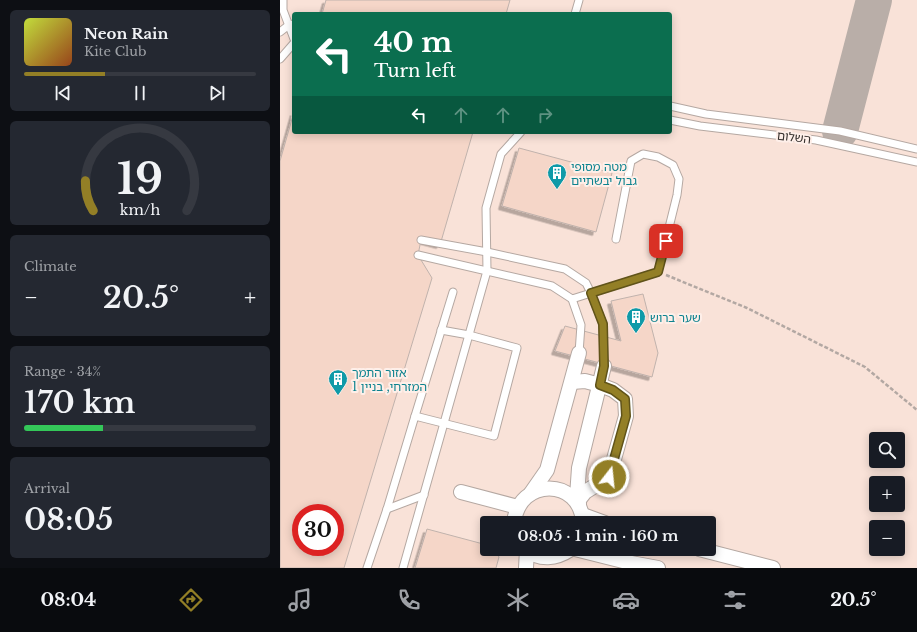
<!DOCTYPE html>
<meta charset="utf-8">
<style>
:root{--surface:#171b24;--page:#242831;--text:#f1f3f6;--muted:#9ea1a6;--line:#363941;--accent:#937f26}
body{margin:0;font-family:"Libre Baskerville","Noto Sans Hebrew",serif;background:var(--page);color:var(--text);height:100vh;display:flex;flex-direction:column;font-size:15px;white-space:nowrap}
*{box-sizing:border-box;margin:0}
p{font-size:13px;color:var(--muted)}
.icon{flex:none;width:22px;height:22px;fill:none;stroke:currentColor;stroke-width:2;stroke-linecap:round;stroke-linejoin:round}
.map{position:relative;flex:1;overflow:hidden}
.panel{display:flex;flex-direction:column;gap:10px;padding:10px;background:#0d0f14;width:280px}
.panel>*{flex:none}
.hud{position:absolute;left:12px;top:12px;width:380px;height:122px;border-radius:4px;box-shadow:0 2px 10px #0003;background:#0b6e4f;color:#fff;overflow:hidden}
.tools{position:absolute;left:589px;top:432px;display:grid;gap:8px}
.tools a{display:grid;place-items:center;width:36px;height:36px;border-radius:4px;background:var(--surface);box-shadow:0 2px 10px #0003;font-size:20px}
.speed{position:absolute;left:12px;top:504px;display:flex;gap:8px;font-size:20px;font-weight:700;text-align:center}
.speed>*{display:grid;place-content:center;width:52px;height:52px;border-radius:50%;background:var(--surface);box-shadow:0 2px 10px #0003;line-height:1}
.speed .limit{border:6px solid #d22;background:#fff;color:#111}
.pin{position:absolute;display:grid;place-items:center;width:34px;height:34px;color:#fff;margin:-17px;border-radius:8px;box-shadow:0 2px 6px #0006}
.me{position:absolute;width:44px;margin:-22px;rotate:16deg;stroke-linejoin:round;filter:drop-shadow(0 0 3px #0008)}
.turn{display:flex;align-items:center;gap:14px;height:84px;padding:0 16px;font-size:18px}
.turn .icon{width:52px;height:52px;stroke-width:2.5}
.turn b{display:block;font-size:28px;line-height:34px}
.lanes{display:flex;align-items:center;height:38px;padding:0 16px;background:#0003;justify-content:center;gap:20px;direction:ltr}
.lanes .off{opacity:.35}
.big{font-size:30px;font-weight:600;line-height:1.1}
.panel .widget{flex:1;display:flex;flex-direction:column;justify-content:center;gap:6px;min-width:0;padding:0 14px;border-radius:6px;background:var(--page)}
.panel .dial{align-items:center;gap:0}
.dial svg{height:104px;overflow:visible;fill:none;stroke:var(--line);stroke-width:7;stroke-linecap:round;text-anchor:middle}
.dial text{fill:var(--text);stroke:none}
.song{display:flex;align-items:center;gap:12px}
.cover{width:48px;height:48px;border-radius:6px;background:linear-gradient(135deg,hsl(70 70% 55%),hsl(20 70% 35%))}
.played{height:4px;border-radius:2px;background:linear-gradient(90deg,var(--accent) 35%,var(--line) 35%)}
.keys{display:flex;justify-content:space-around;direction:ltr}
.heat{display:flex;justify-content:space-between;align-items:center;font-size:22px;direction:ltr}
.charge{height:6px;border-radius:3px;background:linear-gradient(90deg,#34c759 34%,var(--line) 0)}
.trip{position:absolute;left:200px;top:516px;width:236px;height:40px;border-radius:4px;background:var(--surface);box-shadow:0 2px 10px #0003;font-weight:600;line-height:40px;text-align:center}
.tabs{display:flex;height:64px;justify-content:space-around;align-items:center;background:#090b0e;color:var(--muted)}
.tabs .icon{width:28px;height:28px}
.tabs .selected{color:var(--accent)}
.tabs b{font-size:18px;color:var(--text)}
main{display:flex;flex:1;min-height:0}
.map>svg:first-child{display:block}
.built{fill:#f9e2d8;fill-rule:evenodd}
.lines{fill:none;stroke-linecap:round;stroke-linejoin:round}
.taxiway{stroke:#b9aea8;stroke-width:36}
.building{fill:#f5d6c8;stroke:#c0b2ac;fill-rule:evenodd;filter:url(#shadow)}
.lane-casing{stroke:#b5a8a2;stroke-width:9}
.street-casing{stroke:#b5a8a2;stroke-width:16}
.path{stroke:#b3a8a3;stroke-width:2.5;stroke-dasharray:4 2;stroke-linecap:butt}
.lane{stroke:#fff;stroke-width:7}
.street{stroke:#fff;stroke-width:14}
.route-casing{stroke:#605319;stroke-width:10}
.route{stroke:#937f26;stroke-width:7}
.labels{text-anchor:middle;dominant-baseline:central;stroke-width:4;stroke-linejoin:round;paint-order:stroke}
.street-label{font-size:12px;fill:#322d2a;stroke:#feefe9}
.culture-label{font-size:12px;fill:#0d838f;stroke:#feefe9;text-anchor:start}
</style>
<main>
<section class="panel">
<div class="widget">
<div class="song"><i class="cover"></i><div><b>Neon Rain</b><p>Kite Club</p></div></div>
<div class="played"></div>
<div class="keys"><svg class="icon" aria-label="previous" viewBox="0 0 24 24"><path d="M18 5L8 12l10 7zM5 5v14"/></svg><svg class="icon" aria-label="pause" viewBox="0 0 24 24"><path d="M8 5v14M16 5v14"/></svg><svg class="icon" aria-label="next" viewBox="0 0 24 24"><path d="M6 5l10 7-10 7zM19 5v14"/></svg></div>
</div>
<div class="widget dial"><svg viewBox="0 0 100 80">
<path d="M14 69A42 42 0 1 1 86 69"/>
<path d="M14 69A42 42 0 0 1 8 46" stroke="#937f26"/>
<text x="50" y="56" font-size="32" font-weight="700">19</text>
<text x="50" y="72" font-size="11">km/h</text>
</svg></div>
<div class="widget"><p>Climate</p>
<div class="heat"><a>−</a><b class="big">20.5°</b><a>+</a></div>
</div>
<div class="widget"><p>Range · 34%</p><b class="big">170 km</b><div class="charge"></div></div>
<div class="widget"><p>Arrival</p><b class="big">08:05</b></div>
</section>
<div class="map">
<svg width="637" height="568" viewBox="0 0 637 568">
<defs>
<filter id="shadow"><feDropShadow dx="-3.5" dy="3.5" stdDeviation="0" flood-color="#0004"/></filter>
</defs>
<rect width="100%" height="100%" fill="#feefe9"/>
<path class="built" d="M0,0H637V568H0ZM14,14H390V132H14ZM596,439H618V461H596ZM596,483H618V505H596ZM21,513H55V547H21ZM207,523H429V549H207ZM596,527H618V549H596Z"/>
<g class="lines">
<polyline class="taxiway" points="560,131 594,0"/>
</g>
<g class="building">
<polygon points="46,0 230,0 226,14 42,14"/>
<path d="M14,112V132H193L160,245L141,240L138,255L152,278L64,568H0V161ZM21,513H55V547H21Z"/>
<polygon points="239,148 332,173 316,232 222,206"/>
<polygon points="363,294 378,353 372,377 275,351 285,326 341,341 331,301"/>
<polygon points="147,529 207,545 207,549 214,549 219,557 216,568 135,568"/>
</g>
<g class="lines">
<defs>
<g id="lane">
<polyline points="3,0 3,10 14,39"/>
<polyline points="295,14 299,0"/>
<polyline points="0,32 9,25 14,24"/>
<polyline points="0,59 14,43"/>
<polyline points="390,106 426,114 560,131 637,149"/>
<polyline points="390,120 420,126 536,140 637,162"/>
<polyline points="141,240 207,252 285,269 306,283 311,293 323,324 324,366"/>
<polyline points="138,255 272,286 292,299 301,325 299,353"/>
<polyline points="292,299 378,272 397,195 399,179 393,165 378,157 363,154 351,161 336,239"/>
<polyline points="135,416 173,292"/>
<polyline points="107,509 144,495"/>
<polyline points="87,568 107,509 135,416 214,436 237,348 189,335 161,330"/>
<polyline points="123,568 207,271 206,208 221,154 241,132"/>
</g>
<g id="street">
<polyline points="292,382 305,381 320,385 333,390 345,399 346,416 329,477 305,492 298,501"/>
<polyline points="181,492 238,507"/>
<polyline points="251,493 267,470 299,353"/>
<polyline points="299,504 297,496 299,468 324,366"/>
<polyline points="303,515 325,523"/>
<path d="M234,523C238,477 301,477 303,523"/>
<path d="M245,549C260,561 276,559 291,549"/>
<polyline points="295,549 351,563 378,568"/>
<polyline points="419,549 493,568"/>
<polyline points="246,568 247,550"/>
</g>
</defs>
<use href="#lane" class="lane-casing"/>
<use href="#street" class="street-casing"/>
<polyline class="path" points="386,275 467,308 585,367 637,410"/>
<use href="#lane" class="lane"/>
<use href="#street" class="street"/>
</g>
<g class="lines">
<defs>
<polyline id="route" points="329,477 346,416 345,399 333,390 320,385 324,366 323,324 311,293 378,272 386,241"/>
</defs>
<use href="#route" class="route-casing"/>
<use href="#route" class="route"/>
</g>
<defs>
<symbol id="building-pin" viewBox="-11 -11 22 30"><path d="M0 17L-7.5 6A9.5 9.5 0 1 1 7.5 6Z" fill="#0f9aa8" stroke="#feefe9"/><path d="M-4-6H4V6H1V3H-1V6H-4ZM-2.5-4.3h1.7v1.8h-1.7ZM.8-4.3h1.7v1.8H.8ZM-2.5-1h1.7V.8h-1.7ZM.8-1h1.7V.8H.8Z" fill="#fff"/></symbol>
</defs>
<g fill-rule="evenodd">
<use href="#building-pin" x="266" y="162" width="22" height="30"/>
<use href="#building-pin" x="345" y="306" width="22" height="30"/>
<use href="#building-pin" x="47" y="368" width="22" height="30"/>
</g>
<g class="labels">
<g class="street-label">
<text transform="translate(514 137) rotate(7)">השלום</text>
</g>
<g class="culture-label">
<text x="291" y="166">מטה מסופי<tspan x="291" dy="14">גבול יבשתיים</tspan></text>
<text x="370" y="317">שער ברוש</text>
<text x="72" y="372">אזור התמך<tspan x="72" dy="14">המזרחי, בניין 1</tspan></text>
</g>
</g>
</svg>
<div class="tools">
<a><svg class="icon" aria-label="search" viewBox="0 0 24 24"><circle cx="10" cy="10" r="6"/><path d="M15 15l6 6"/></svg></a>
<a>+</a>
<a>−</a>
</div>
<div class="speed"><div class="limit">30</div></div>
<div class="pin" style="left:386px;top:241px;background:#d93025"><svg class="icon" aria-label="arrive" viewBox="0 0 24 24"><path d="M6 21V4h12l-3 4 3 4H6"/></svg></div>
<svg class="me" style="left:329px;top:477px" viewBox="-20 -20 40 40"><circle r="17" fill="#937f26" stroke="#fff" stroke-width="3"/><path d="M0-11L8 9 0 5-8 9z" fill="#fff"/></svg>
<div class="trip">08:05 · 1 min · 160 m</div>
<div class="hud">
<div class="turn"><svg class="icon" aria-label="left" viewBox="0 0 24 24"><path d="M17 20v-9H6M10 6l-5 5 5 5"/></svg><div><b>40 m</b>Turn left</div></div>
<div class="lanes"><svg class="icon" aria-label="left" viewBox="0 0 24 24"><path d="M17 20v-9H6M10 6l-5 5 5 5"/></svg><svg class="icon off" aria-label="ahead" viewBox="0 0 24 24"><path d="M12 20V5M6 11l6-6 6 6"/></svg><svg class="icon off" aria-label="ahead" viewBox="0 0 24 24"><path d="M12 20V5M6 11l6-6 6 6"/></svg><svg class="icon off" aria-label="right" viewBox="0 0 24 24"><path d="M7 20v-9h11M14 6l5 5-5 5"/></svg></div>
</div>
</div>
</main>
<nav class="tabs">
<b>08:04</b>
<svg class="icon selected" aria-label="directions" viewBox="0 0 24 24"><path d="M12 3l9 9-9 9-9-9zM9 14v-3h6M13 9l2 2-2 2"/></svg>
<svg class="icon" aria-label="music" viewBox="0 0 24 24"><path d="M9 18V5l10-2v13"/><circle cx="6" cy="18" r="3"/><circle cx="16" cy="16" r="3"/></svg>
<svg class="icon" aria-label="phone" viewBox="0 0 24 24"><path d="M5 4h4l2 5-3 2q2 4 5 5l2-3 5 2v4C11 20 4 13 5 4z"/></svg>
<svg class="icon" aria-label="climate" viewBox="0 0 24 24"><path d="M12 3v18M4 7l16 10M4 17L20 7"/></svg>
<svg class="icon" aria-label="car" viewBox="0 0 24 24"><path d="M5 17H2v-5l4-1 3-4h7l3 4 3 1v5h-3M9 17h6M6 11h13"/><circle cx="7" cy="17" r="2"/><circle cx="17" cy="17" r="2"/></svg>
<svg class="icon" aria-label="filters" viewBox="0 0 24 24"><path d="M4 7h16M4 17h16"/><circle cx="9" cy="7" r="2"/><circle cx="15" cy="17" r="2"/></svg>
<b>20.5°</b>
</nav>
